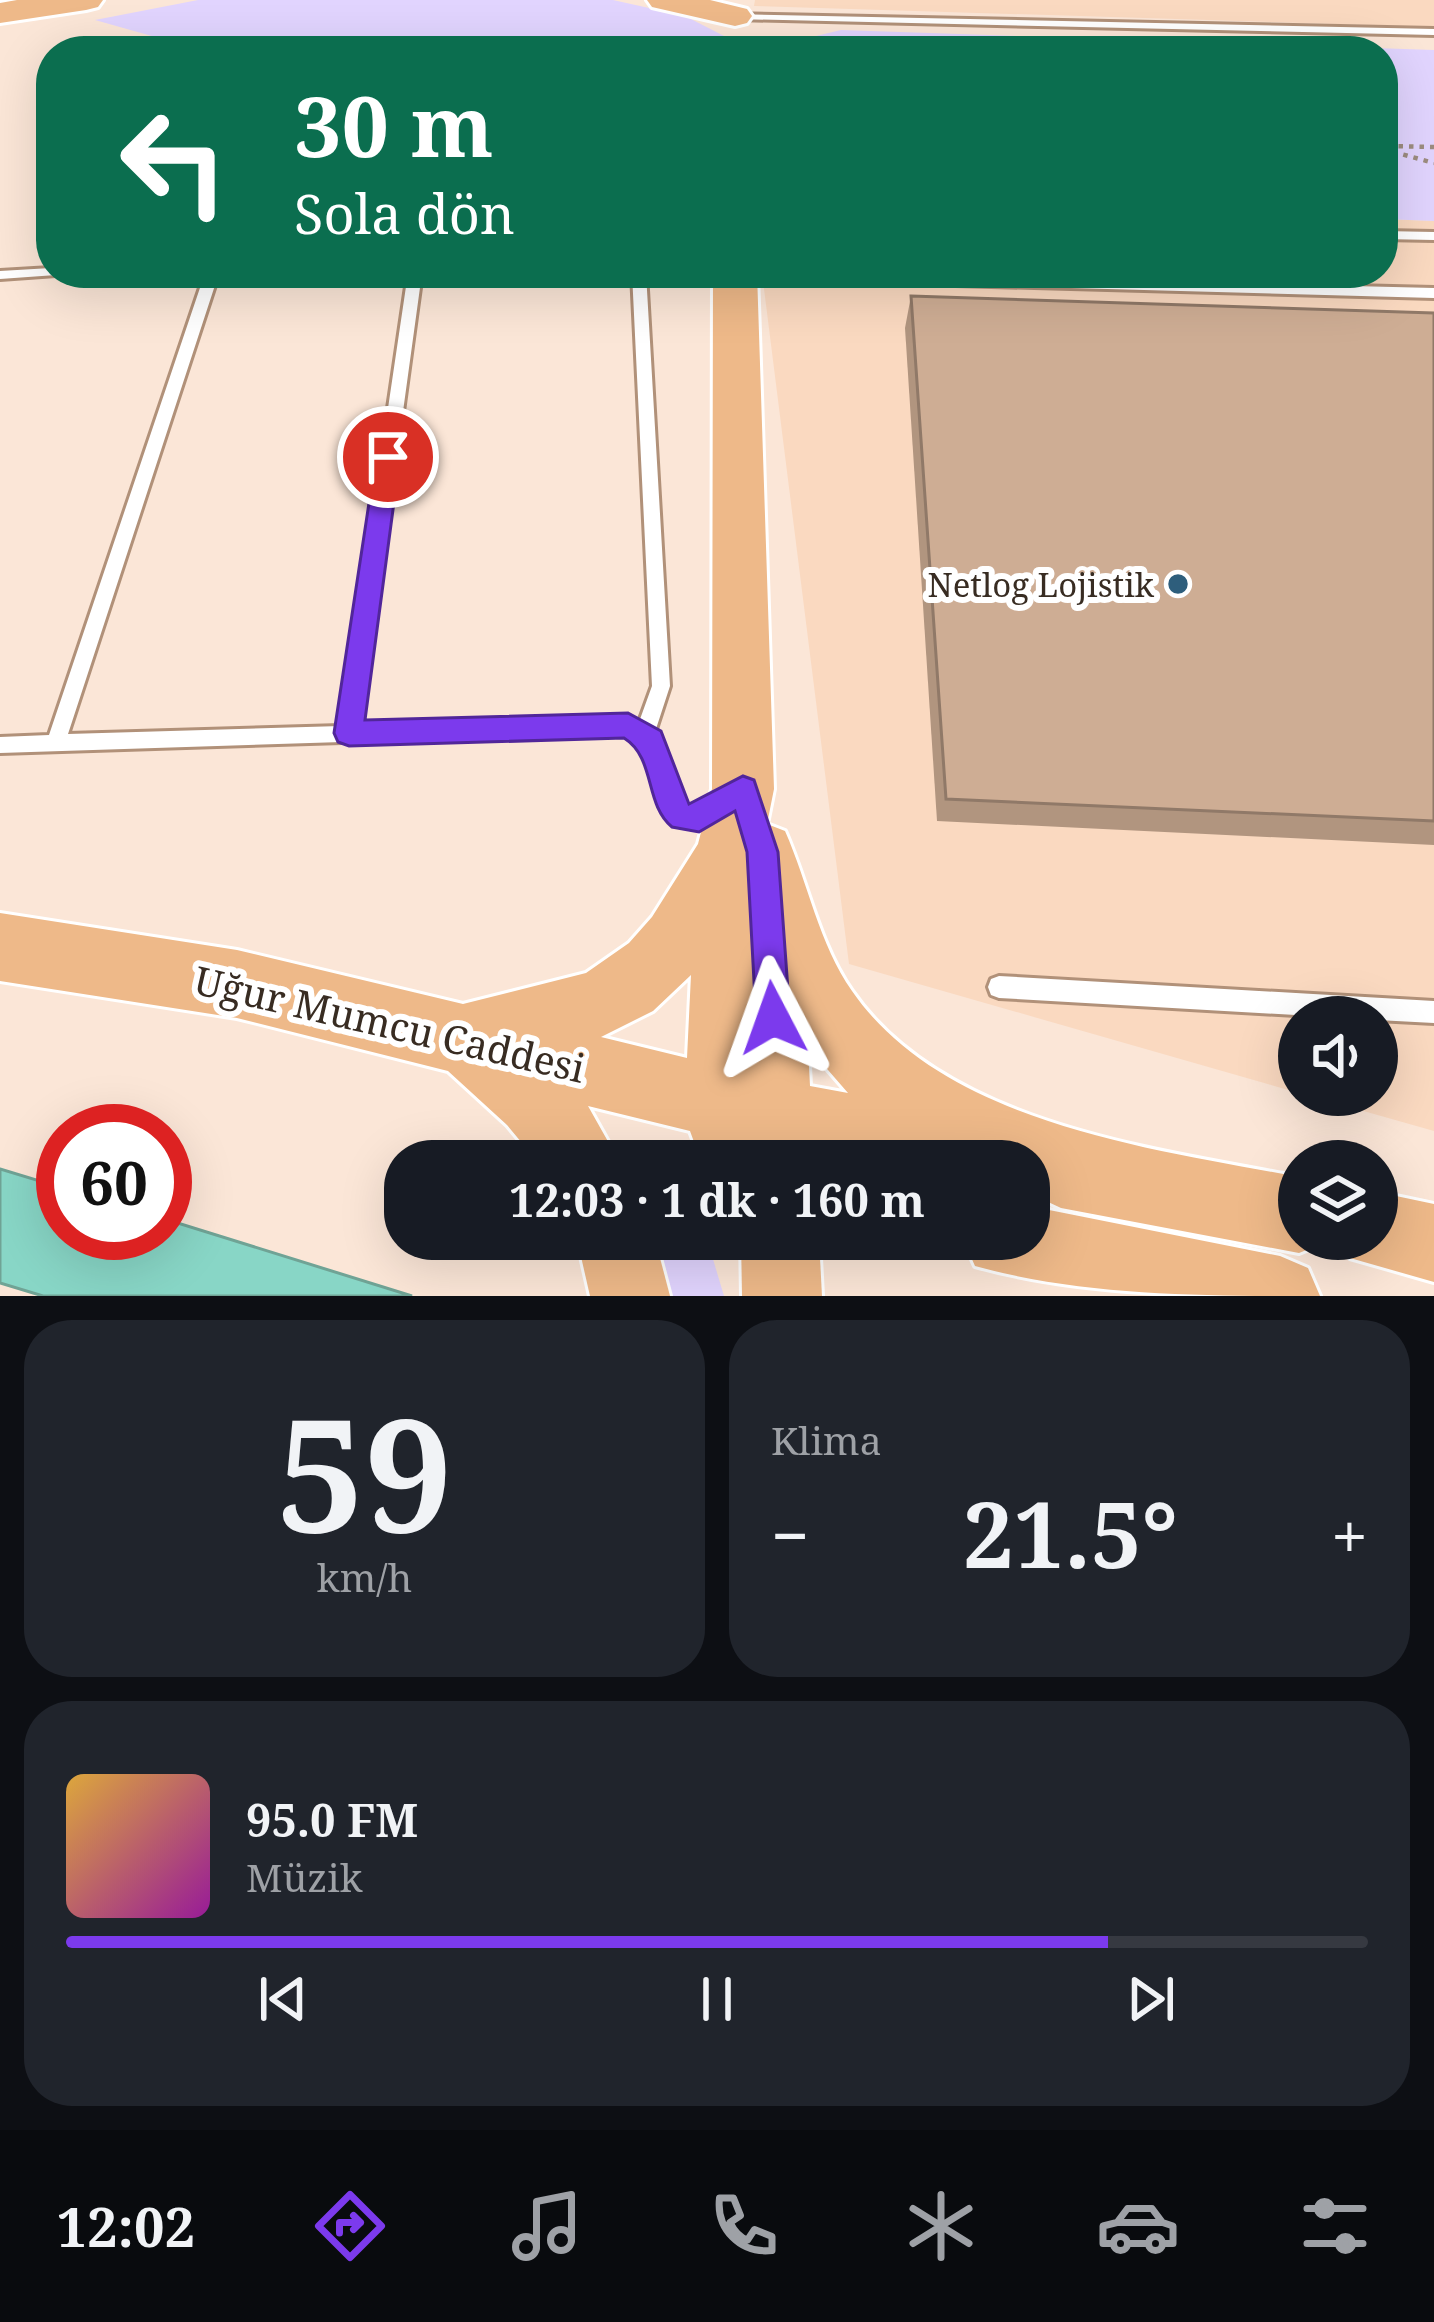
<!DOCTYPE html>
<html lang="tr">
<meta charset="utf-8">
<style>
:root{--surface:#171b24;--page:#20242c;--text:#f1f3f6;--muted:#9ea1a6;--line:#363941;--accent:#7c3aed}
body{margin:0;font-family:"Noto Serif",serif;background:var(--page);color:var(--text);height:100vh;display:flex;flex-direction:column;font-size:45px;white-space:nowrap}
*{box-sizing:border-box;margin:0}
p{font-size:39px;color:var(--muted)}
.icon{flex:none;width:66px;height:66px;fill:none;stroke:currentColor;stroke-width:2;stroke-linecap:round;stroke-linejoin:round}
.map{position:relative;height:1296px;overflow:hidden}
.drawer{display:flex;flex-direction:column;gap:24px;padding:24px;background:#0d0f14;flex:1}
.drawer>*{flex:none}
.hud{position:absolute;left:36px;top:36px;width:1362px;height:252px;border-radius:48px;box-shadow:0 12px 48px #0002;background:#0b6e4f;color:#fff;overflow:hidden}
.tools{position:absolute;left:1278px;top:996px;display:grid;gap:24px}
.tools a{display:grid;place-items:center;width:120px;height:120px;border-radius:50%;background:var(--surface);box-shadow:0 12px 48px #0002;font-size:60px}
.speed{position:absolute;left:36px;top:1104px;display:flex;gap:24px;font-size:60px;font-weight:700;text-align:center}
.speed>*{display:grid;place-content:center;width:156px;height:156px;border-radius:50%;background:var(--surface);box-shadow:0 12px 48px #0002;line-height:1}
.speed .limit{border:18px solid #d22;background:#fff;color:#111}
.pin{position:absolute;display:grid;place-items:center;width:102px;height:102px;color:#fff;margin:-51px;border:6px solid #fff;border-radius:50%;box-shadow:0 3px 12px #0007}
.me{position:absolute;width:132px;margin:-66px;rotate:356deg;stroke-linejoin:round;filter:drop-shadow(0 0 9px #0008)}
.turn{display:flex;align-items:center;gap:42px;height:252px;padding:0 60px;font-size:54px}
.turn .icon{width:156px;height:156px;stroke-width:2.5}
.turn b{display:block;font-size:84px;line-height:102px}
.big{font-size:90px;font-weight:700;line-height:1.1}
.drawer .tile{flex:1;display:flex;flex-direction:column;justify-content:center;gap:18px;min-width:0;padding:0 42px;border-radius:48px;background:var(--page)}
.drawer .dial{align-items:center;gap:0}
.dial b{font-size:156px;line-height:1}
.song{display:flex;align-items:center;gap:36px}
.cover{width:144px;height:144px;border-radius:18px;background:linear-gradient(135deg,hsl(40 70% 55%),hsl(300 70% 35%))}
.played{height:12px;border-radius:6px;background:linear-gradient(90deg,var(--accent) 80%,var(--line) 80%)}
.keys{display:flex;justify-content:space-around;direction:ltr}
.heat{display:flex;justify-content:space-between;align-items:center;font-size:66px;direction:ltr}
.drawer .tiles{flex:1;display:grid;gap:24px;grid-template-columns:1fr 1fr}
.tile:last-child{grid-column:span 2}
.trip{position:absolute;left:384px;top:1140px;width:666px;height:120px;border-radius:48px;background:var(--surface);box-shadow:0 12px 48px #0002;font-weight:700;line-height:120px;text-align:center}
.dock{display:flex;height:192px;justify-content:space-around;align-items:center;background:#090b0e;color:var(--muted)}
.dock .icon{width:84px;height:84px}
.dock .selected{color:var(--accent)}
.dock b{font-size:54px;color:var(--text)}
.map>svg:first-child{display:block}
.built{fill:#fad9c0}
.green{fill:#e1d4fe}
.water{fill:#88d6c6;stroke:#70a395;stroke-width:3}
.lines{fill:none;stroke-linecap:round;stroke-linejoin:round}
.lane-casing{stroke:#b19179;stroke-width:6}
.primary-casing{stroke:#fff;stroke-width:6}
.path{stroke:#9c8c7f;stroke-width:4.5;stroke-dasharray:4.5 6;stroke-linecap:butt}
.lane{fill:#fff;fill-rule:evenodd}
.primary{fill:#eeb989;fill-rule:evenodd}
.wall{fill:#b1957f}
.building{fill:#cead94;stroke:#907968;stroke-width:3}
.route{fill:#7c3aed;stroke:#51269a;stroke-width:3}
.poi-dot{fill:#2e5e7c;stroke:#fff;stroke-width:4.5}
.labels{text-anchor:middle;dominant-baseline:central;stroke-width:12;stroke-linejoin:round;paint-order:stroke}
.poi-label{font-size:33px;fill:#382c22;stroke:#fff;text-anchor:end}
.near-street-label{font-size:39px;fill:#382c22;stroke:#fff}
</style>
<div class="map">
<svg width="1434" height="1296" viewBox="0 0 1434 1296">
<rect width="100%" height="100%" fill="#fbe6d7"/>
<g class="built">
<polygon points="755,0 1434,0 1434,27 754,6"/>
<polygon points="1383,219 1434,221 1434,1131 1307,1095 1377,1095 1377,1017 1299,1017 1299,1093 849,964 762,273 1383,273"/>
</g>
<g class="green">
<polygon points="198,0 613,0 685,16 726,37 726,51 205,51 95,20"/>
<polygon points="841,30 1434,50 1434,221 1383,219 1383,51 788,51 816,36"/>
<polygon points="648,1239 707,1239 724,1296 660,1296"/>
</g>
<polygon class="water" points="0,1169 63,1188 63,1233 165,1233 165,1219 412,1296 43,1296 0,1283"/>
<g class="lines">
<defs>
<g id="lane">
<polygon points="731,14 1434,29 1434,35 735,19 731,18"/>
<polygon points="1383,231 1434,232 1434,240 1383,239"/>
<polygon points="51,268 51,273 57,273 56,275 0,279 0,271"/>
<polygon points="205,273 219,273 68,734 341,726 408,273 422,273 360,725 628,717 639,722 652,686 632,273 646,273 670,686 655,732 661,740 687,808 693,810 724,793 731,796 734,802 731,808 694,829 672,820 644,745 625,733 0,753 0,737 49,735"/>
<polygon points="889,275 1434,288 1434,298 884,283 884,277"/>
<polygon points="999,976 1434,1001 1434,1023 1377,1020 1377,1017 1330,1017 999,998 991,995 988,987 991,979"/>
</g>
<g id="primary">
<polygon points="17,0 103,0 98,7 86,10 0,23 0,3"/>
<polygon points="647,0 710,0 747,9 752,16 747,23 735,26 652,7"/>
<path d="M713,273H757L774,789L767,824L785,831C808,883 819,944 852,991C944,1124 1153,1149 1299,1177V1239L1326,1242L1299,1253L1061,1208L1029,1193V1161H701L690,1131L588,1106L619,1161H537L507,1125L448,1071L237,1018L0,981V913L237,950L463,1004L586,973L629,943L652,917L698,844L712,789ZM691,975L687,1058L601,1037L653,1011ZM808,1047L848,1093L810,1086Z"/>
<polygon points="1377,1192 1434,1204 1434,1282 1350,1258 1342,1239 1377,1239"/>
<path d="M1029,1206L1280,1256L1308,1268L1320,1296C1206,1296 1082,1296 975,1266L963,1239H1029Z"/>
<polygon points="577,1239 655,1239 670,1296 590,1296"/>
<polygon points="741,1239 819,1239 822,1296 742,1296"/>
</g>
</defs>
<use href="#lane" class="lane-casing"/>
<use href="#primary" class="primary-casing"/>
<g class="path">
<polyline points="1388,146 1434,147"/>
<polyline points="1383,149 1434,163"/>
<polyline points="1383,193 1392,214"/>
</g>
<use href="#lane" class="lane"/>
<use href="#primary" class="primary"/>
</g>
<polygon class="wall" points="911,296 1434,313 1434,845 937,821 905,328"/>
<polygon class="building" points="911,296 1434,313 1434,821 946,799"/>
<path class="route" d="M388,448L400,457L365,720L628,713L661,731L689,804L743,776L754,780L778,852L790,1018L785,1030L773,1035L761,1030L756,1018L747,852L735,811L699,832L672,827C644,804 656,758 624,738L349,746L338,742L334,733L376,457Z"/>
<circle class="poi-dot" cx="1178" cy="584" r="12"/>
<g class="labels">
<g class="poi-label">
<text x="1154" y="584">Netlog Lojistik</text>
</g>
<g class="near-street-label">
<text transform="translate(390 1023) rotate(13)">Uğur Mumcu Caddesi</text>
</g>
</g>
</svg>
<div class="tools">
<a><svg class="icon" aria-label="sound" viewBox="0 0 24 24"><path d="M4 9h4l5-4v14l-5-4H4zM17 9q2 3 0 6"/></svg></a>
<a><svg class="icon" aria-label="layers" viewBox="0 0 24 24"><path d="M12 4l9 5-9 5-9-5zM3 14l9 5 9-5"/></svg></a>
</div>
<div class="speed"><div class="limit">60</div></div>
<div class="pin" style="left:388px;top:457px;background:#d93025"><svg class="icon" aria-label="arrive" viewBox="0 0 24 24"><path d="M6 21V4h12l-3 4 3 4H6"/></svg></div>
<svg class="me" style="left:773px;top:1018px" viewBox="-20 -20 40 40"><path d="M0-17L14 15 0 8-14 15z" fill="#7c3aed" stroke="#fff" stroke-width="4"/></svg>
<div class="trip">12:03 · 1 dk · 160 m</div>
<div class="hud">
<div class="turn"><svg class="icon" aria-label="left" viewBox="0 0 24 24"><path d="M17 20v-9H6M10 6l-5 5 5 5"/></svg><div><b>30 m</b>Sola dön</div></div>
</div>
</div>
<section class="drawer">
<div class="tiles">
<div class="tile dial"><b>59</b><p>km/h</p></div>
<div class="tile"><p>Klima</p>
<div class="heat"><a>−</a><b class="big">21.5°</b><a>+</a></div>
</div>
<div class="tile">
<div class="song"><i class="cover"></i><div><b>95.0 FM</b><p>Müzik</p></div></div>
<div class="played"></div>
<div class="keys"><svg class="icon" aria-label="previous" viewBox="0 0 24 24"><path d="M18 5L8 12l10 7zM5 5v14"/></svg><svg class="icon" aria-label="pause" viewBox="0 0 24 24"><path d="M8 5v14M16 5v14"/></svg><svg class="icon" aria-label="next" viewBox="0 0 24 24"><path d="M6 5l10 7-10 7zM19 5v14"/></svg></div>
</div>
</div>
</section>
<nav class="dock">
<b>12:02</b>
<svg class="icon selected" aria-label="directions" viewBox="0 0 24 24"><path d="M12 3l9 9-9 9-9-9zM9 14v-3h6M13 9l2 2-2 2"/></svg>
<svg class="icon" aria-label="music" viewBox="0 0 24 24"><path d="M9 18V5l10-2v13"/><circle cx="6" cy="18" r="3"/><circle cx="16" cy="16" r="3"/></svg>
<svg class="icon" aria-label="phone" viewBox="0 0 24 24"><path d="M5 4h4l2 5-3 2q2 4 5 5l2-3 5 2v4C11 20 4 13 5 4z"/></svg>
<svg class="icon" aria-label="climate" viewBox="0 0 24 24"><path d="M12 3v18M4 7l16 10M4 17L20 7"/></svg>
<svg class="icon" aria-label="car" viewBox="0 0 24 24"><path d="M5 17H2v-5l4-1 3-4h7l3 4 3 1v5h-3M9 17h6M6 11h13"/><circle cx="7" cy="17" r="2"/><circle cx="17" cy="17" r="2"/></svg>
<svg class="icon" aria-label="filters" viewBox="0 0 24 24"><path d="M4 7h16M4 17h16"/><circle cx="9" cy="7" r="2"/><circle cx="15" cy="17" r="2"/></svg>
</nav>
